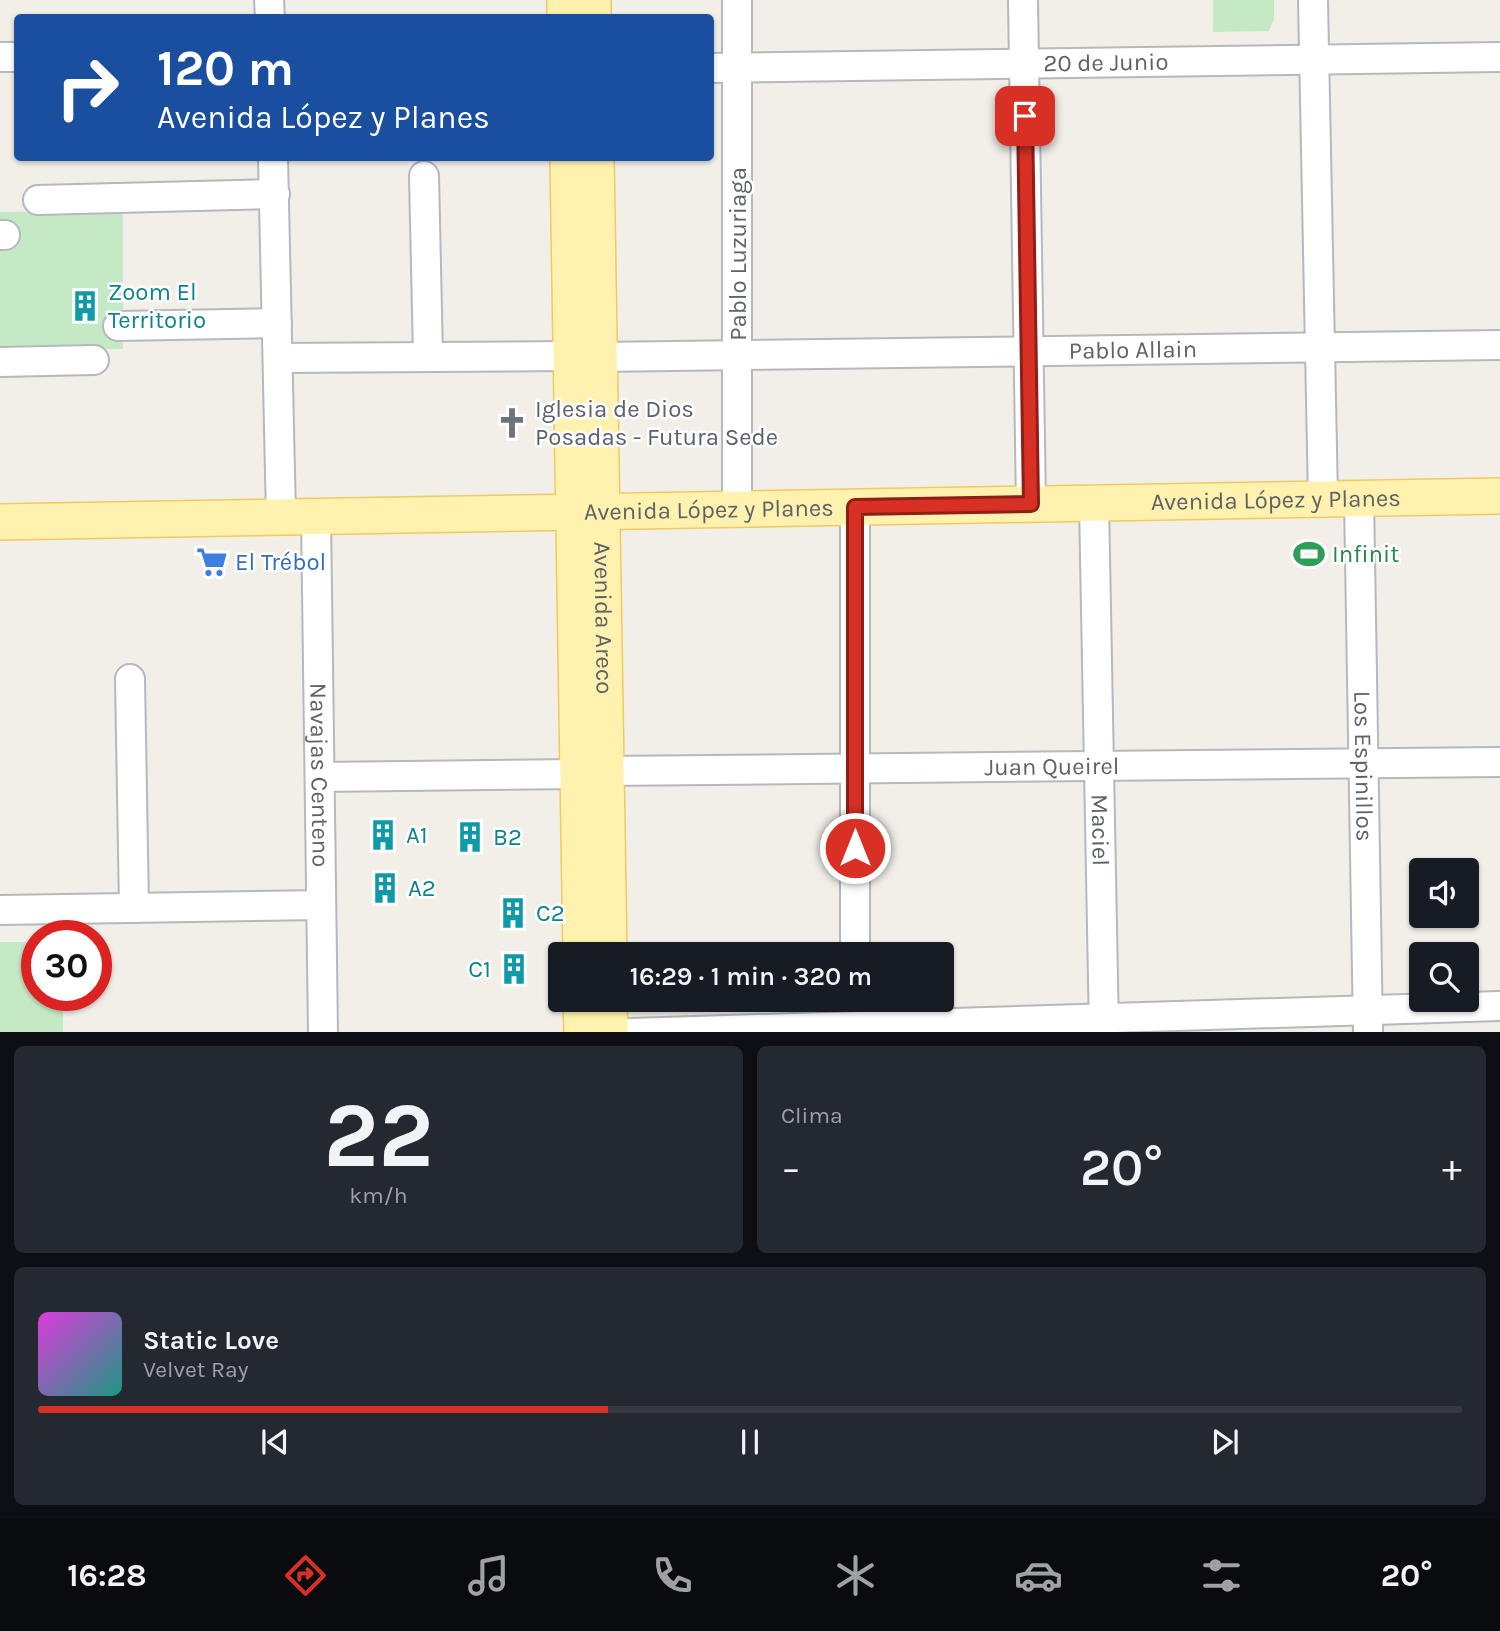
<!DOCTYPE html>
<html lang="es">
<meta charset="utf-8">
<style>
:root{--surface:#171b24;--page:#242831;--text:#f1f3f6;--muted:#9ea1a6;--line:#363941;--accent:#d93025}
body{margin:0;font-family:Karla,sans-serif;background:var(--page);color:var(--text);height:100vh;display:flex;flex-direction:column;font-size:26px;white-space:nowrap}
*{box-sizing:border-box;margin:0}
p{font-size:23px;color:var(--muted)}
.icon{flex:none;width:38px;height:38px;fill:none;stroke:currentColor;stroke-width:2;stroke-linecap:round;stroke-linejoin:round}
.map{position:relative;height:1032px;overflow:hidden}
.drawer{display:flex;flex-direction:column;gap:14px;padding:14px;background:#0d0f14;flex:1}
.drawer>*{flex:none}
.banner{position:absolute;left:14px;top:14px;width:700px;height:147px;border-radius:7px;box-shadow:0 2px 5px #0004;background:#1a4fa0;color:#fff;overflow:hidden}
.tools{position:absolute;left:1409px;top:858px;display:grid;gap:14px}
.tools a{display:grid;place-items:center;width:70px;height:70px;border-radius:7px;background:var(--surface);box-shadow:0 2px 5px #0004;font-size:35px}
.speed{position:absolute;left:21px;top:920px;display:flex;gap:14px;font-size:35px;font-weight:700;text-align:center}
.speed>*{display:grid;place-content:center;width:91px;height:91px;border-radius:50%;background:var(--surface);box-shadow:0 2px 5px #0004;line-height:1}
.speed .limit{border:10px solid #d22;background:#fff;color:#111}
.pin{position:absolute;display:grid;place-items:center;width:60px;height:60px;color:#fff;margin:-30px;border-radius:14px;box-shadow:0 4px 10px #0006}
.me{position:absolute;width:77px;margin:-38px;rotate:0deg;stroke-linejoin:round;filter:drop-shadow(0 0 5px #0008)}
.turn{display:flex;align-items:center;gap:24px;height:147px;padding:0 28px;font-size:32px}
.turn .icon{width:91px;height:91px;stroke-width:2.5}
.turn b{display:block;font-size:49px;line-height:60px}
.big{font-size:52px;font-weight:600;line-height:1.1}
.drawer .tile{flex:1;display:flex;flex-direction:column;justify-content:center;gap:10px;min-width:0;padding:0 24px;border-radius:10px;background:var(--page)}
.drawer .dial{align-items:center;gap:0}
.dial b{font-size:91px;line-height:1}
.song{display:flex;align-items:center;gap:21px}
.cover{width:84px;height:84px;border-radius:10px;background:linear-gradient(135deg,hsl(300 70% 55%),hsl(170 70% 35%))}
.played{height:7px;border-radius:4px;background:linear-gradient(90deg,var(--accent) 40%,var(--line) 40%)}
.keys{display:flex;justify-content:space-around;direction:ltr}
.heat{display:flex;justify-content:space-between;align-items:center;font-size:38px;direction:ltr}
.drawer .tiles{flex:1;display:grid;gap:14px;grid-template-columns:1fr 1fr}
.tile:last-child{grid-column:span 2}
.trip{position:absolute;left:548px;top:942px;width:406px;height:70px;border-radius:7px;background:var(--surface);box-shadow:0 2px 5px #0004;font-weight:600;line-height:70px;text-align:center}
.tab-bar{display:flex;height:112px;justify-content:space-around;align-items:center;background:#090b0e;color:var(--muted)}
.tab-bar .icon{width:49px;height:49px}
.tab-bar .selected{color:var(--accent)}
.tab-bar b{font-size:32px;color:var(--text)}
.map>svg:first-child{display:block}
.green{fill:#c5e8c5}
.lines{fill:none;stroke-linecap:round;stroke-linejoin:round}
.minor-casing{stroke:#b5b8bc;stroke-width:32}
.major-casing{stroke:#f2c960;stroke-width:38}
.minor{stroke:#fff;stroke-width:28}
.major{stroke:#fff2af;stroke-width:35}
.route-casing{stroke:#8d1f18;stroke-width:18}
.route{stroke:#d93025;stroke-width:12}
.labels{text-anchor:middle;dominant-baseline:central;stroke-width:5;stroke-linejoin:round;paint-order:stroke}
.street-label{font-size:24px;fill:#5f6368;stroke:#fff}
.culture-label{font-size:24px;fill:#0d838f;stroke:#fff;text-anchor:start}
.worship-label{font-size:24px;fill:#5b616d;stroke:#fff;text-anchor:start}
.leisure-label{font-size:24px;fill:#27864d;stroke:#fff;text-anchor:start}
.shop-label{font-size:24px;fill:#366cbe;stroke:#fff;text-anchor:start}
</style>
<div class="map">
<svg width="1500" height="1033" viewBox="0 0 1500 1033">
<rect width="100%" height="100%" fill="#f1efe8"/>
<g class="green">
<polygon points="1213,0 1274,0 1274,19 1269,31 1213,32"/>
<polygon points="123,211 123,349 0,350 0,212"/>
<polygon points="0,942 37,942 37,996 63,996 63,1032 0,1032"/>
</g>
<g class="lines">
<defs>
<g id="minor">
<polyline points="269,0 270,18"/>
<polyline points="1023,0 1031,504"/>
<polyline points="1313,0 1323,499"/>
<polyline points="0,57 18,57"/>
<path id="s1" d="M710,68L1500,57"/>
<polyline points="273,158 281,517"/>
<polyline points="424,176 428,356"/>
<polyline points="38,200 275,194"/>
<polyline points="0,235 5,235"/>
<polyline points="118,326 277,323"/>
<path id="s2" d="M599,357L1500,345"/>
<polyline points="278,358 571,356"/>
<polyline points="0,362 94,360"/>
<path id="s3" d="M1359,498L1368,1033"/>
<path id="s4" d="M1094,503L1104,1033"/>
<polyline points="855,507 855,954"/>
<polyline points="737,509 737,0"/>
<path id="s5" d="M316,516L323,1033"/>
<polyline points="130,679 134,908"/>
<path id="s6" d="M606,771L1500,762"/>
<polyline points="320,777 578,774"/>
<polyline points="0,910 321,905"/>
<polyline points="631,1033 1500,1006"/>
</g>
<g id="major">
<polyline points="565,0 565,18"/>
<polyline points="593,0 593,18"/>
<polyline points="568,158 581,954"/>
<path id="s7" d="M596,158L609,954"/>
<path id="s8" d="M0,522L1500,496"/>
<polyline points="581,999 582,1033"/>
<polyline points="609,999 610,1033"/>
</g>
</defs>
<use href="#minor" class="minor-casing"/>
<use href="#major" class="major-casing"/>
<use href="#minor" class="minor"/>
<use href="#major" class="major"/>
</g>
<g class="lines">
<defs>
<polyline id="route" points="855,848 855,507 1031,504 1025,116"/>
</defs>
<use href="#route" class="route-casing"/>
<use href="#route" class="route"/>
</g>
<defs>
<symbol id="building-bare" viewBox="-9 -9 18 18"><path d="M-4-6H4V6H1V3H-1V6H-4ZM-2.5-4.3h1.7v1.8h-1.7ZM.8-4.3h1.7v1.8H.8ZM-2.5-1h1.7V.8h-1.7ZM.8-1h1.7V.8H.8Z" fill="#0f9aa8" stroke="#fff" stroke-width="2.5" paint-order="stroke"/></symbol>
<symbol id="church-bare" viewBox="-9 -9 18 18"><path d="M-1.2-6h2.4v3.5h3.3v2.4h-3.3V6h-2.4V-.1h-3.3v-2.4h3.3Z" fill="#6b7280" stroke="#fff" stroke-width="2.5" paint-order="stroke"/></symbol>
<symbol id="stadium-bare" viewBox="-9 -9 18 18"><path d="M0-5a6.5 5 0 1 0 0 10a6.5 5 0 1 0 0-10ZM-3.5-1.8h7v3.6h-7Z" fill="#2e9e5b" stroke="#fff" stroke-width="2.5" paint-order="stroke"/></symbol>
<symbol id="supermarket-bare" viewBox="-9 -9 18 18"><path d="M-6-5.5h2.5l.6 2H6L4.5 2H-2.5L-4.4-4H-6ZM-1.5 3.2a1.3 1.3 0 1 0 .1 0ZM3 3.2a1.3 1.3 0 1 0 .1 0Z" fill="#3f7fe0" stroke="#fff" stroke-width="2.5" paint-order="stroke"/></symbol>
</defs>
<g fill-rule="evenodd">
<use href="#building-bare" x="63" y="284" width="44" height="44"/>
<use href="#church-bare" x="490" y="401" width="44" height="44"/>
<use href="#stadium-bare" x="1287" y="532" width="44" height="44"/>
<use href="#supermarket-bare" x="190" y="540" width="44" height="44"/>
<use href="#building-bare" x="361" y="813" width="44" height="44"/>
<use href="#building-bare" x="448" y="815" width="44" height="44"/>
<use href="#building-bare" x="363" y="866" width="44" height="44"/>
<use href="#building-bare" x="491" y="891" width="44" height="44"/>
<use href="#building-bare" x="492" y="947" width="44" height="44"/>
</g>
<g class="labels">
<g class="street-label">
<text stroke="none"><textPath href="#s1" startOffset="396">20 de Junio</textPath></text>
<text transform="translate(738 254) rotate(-90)">Pablo Luzuriaga</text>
<text stroke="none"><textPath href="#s2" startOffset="534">Pablo Allain</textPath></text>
<text stroke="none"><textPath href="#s8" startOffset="1276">Avenida López y Planes</textPath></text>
<text stroke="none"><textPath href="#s8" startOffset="709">Avenida López y Planes</textPath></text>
<text stroke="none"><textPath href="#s7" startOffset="460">Avenida Areco</textPath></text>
<text stroke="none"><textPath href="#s3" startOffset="268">Los Espinillos</textPath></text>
<text stroke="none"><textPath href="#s6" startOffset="446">Juan Queirel</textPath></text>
<text stroke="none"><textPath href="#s5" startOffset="259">Navajas Centeno</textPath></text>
<text stroke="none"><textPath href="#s4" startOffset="327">Maciel</textPath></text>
</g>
<g class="culture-label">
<text x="108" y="292">Zoom El<tspan x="108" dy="28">Territorio</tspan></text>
<text x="406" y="835">A1</text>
<text x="493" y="837">B2</text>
<text x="408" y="888">A2</text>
<text x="536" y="913">C2</text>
<text x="491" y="969" text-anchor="end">C1</text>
</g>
<g class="worship-label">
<text x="535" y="409">Iglesia de Dios<tspan x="535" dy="28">Posadas - Futura Sede</tspan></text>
</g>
<g class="leisure-label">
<text x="1332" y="554">Infinit</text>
</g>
<g class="shop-label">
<text x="235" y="562">El Trébol</text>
</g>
</g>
</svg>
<div class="tools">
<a><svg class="icon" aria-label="sound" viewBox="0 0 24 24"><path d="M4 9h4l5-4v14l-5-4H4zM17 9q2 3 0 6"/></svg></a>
<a><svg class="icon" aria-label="search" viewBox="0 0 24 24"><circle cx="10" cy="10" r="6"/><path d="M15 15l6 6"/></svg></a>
</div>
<div class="speed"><div class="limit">30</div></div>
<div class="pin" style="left:1025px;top:116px;background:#d93025"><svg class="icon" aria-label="arrive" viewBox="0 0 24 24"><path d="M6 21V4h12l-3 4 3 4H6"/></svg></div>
<svg class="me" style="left:855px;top:848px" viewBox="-20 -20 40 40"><circle r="17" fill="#d93025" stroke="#fff" stroke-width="3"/><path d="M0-11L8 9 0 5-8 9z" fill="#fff"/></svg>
<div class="trip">16:29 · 1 min · 320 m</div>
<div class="banner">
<div class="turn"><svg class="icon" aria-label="right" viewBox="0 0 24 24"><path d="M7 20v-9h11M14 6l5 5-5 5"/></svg><div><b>120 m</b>Avenida López y Planes</div></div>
</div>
</div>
<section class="drawer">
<div class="tiles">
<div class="tile dial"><b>22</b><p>km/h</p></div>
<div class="tile"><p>Clima</p>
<div class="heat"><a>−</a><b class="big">20°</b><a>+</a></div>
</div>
<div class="tile">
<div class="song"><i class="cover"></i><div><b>Static Love</b><p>Velvet Ray</p></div></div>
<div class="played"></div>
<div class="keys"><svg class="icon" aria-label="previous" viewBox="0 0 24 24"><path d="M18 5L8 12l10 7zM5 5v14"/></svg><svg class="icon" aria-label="pause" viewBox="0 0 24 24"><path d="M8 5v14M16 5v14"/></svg><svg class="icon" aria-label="next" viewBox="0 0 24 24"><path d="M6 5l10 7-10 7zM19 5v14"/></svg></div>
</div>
</div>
</section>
<nav class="tab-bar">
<b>16:28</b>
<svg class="icon selected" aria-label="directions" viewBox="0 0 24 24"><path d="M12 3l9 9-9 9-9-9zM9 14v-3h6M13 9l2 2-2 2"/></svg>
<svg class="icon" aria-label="music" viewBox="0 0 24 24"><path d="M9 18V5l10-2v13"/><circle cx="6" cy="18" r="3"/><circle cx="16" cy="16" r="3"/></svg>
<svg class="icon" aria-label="phone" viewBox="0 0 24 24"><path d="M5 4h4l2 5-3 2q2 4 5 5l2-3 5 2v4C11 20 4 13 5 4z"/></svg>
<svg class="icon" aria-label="climate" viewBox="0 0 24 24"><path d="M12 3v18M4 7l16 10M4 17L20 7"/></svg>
<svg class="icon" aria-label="car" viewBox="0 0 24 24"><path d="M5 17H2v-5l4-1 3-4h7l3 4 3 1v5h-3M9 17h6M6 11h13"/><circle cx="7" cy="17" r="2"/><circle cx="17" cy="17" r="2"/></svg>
<svg class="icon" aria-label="filters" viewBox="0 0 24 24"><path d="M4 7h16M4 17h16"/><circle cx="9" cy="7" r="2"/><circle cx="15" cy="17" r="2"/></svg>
<b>20°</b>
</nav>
